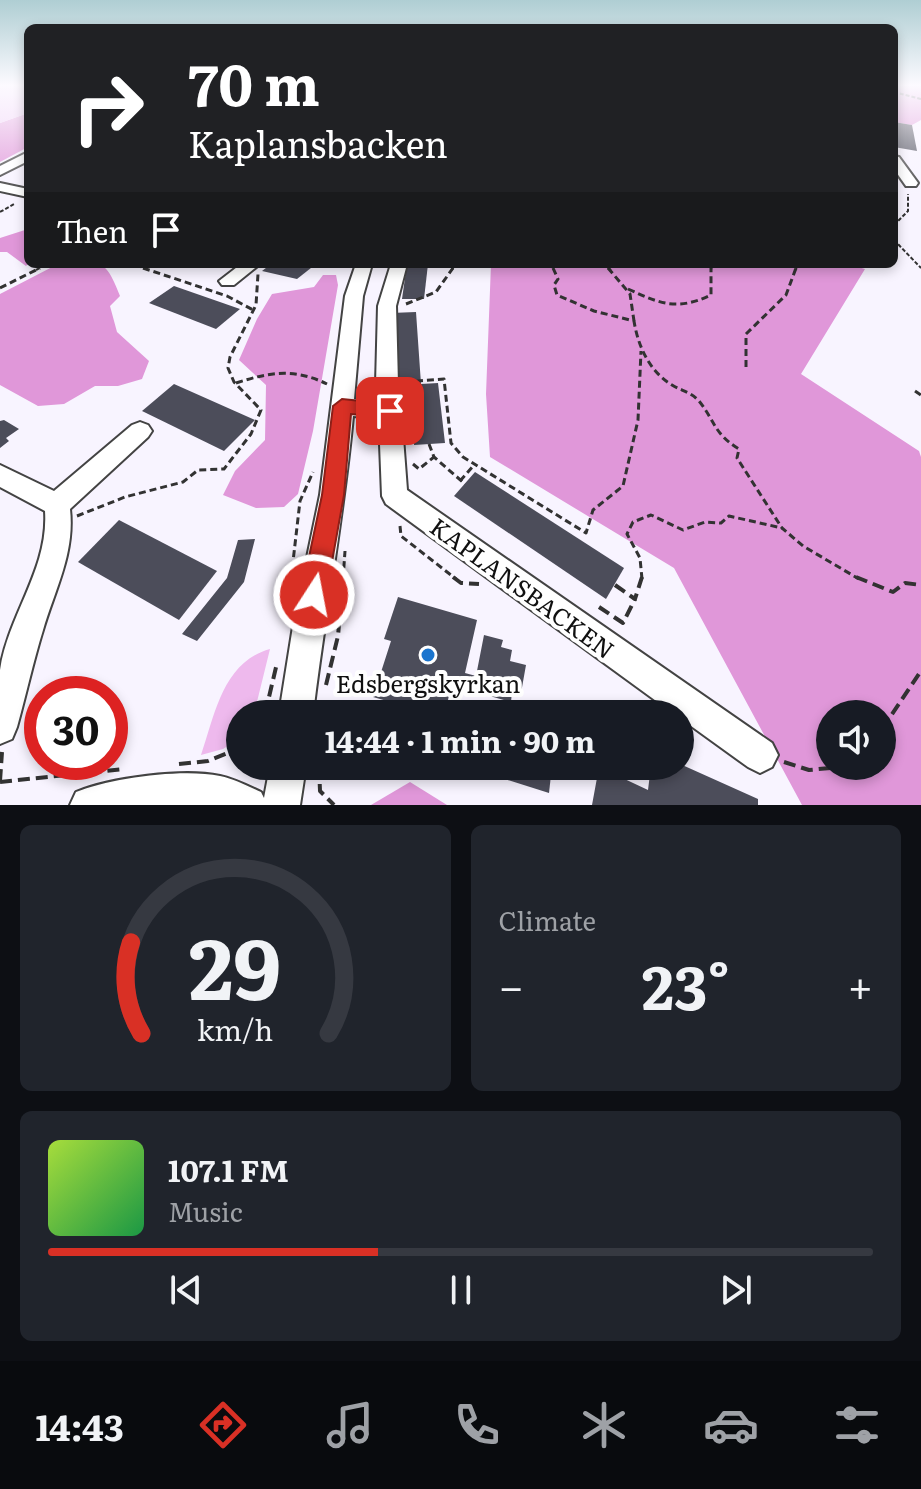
<!DOCTYPE html>
<meta charset="utf-8">
<style>
:root{--surface:#171b24;--page:#20242c;--text:#f1f3f6;--muted:#9ea1a6;--line:#363941;--accent:#d93025}
body{margin:0;font-family:Literata,serif;background:var(--page);color:var(--text);height:100vh;display:flex;flex-direction:column;font-size:30px;white-space:nowrap}
*{box-sizing:border-box;margin:0}
p{font-size:26px;color:var(--muted)}
.icon{flex:none;width:44px;height:44px;fill:none;stroke:currentColor;stroke-width:2;stroke-linecap:round;stroke-linejoin:round}
.map{position:relative;height:805px;overflow:hidden}
.drawer{display:flex;flex-direction:column;gap:20px;padding:20px;background:#0d0f14;flex:1}
.drawer>*{flex:none}
.hud{position:absolute;left:24px;top:24px;width:874px;height:244px;border-radius:12px;box-shadow:0 4px 12px #0003;background:#202124;color:#fff;overflow:hidden}
.controls{position:absolute;left:816px;top:700px;display:grid;gap:16px}
.controls a{display:grid;place-items:center;width:80px;height:80px;border-radius:50%;background:var(--surface);box-shadow:0 4px 12px #0003;font-size:40px}
.speed{position:absolute;left:24px;top:676px;display:flex;gap:16px;font-size:40px;font-weight:700;text-align:center}
.speed>*{display:grid;place-content:center;width:104px;height:104px;border-radius:50%;background:var(--surface);box-shadow:0 4px 12px #0003;line-height:1}
.speed .limit{border:12px solid #d22;background:#fff;color:#111}
.pin{position:absolute;display:grid;place-items:center;width:68px;height:68px;color:#fff;margin:-34px;border-radius:16px;box-shadow:0 4px 12px #0006}
.me{position:absolute;width:88px;margin:-44px;rotate:11deg;stroke-linejoin:round;filter:drop-shadow(0 0 6px #0008)}
.turn{display:flex;align-items:center;gap:28px;height:168px;padding:0 32px;font-size:36px}
.turn .icon{width:104px;height:104px;stroke-width:2.5}
.turn b{display:block;font-size:56px;line-height:68px}
.then{display:flex;align-items:center;height:76px;padding:0 32px;background:#0003;gap:16px;font-size:30px}
.big{font-size:60px;font-weight:700;line-height:1.1}
.drawer .card{flex:1;display:flex;flex-direction:column;justify-content:center;gap:12px;min-width:0;padding:0 28px;border-radius:12px;background:var(--page)}
.drawer .dial{align-items:center;gap:0}
.dial svg{height:208px;overflow:visible;fill:none;stroke:var(--line);stroke-width:7;stroke-linecap:round;text-anchor:middle}
.dial text{fill:var(--text);stroke:none}
.song{display:flex;align-items:center;gap:24px}
.cover{width:96px;height:96px;border-radius:12px;background:linear-gradient(135deg,hsl(80 70% 55%),hsl(140 70% 35%))}
.played{height:8px;border-radius:4px;background:linear-gradient(90deg,var(--accent) 40%,var(--line) 40%)}
.keys{display:flex;justify-content:space-around;direction:ltr}
.heat{display:flex;justify-content:space-between;align-items:center;font-size:44px;direction:ltr}
.drawer .tiles{flex:1;display:grid;gap:20px;grid-template-columns:1fr 1fr}
.card:last-child{grid-column:span 2}
.trip{position:absolute;left:226px;top:700px;width:468px;height:80px;border-radius:40px;background:var(--surface);box-shadow:0 4px 12px #0003;font-weight:700;line-height:80px;text-align:center}
.tab-bar{display:flex;height:128px;justify-content:space-around;align-items:center;background:#090b0e;color:var(--muted)}
.tab-bar .icon{width:56px;height:56px}
.tab-bar .active{color:var(--accent)}
.tab-bar b{font-size:36px;color:var(--text)}
.map>svg:first-child{display:block}
.green{fill:#eeb9ed}
.forest{fill:#e097d9;fill-rule:evenodd}
.pitch{fill:#f0ccf4}
.building{fill:#4c4d5a}
.lines{fill:none;stroke-linecap:round;stroke-linejoin:round}
.minor-casing{stroke:#434343;stroke-width:4}
.path-far2{stroke:#323232;stroke-width:2;stroke-dasharray:4 2;stroke-linecap:butt}
.path-far1{stroke:#323232;stroke-width:3;stroke-dasharray:7 4;stroke-linecap:butt}
.path{stroke:#323232;stroke-width:4;stroke-dasharray:12 6;stroke-linecap:butt}
.minor{fill:#fff;fill-rule:evenodd}
.route{fill:#d93025;stroke:#8d1f18;stroke-width:2}
.poi-dot{fill:#1b75ce;stroke:#fff;stroke-width:3}
.labels{text-anchor:middle;dominant-baseline:central;stroke-width:8;stroke-linejoin:round;paint-order:stroke}
.near-street-label{font-size:24px;fill:#101010;stroke:#fff}
.near-poi-label{font-size:24px;fill:#101010;stroke:#fff}
</style>
<div class="map">
<svg width="921" height="805" viewBox="0 0 921 805">
<rect width="100%" height="100%" fill="#f8f4ff"/>
<path class="green" d="M270,649L254,714H240V738L223,749L201,755C215,714 223,662 270,649Z"/>
<g class="forest">
<polygon points="894,85 921,85 921,120 912,125 894,122"/>
<polygon points="28,113 28,147 0,162 0,123"/>
<polygon points="28,229 28,264 26,266 7,252 0,252 0,238"/>
<path d="M58,264C100,264 104,254 120,296L110,306L117,332L149,361L142,379L118,386H95L64,404L38,406L0,385V294Z"/>
<path d="M491,264H849L865,269L801,374L919,451L921,457V805H802L674,568L490,457L486,394ZM830,714H882V766H830Z"/>
<polygon points="323,275 336,275 338,285 313,431 298,494 284,507 256,508 223,495 235,471 265,440 266,385 239,360 257,319 272,294 314,287"/>
<polygon points="410,782 447,805 371,805"/>
</g>
<polygon class="pitch" points="0,85 28,85 28,113 0,123"/>
<g class="building">
<polygon points="894,122 912,125 917,151 894,147"/>
<polygon points="271,264 316,264 297,279 262,271"/>
<polygon points="407,264 428,264 424,299 402,299"/>
<polygon points="174,286 240,309 216,329 149,303"/>
<polygon points="416,312 421,384 438,383 445,443 414,445 410,379 393,380 391,313"/>
<polygon points="174,384 255,420 224,451 142,411"/>
<polygon points="4,420 19,429 6,438 9,441 0,448 0,421"/>
<polygon points="475,472 624,568 606,599 454,496"/>
<polygon points="119,520 217,571 179,620 78,562"/>
<polygon points="255,539 244,582 197,641 182,634 227,578 238,540"/>
<polygon points="398,597 477,620 465,673 476,676 484,635 503,640 501,647 512,650 510,661 526,665 521,693 512,691 511,702 451,685 448,700 492,714 383,714 387,701 373,697 391,641 384,639"/>
<polygon points="680,764 758,799 758,805 592,805 599,767 648,790 651,766"/>
<polygon points="467,766 552,766 549,793 467,767"/>
</g>
<g class="lines">
<defs>
<g id="minor">
<polygon points="28,152 28,161 0,175 0,166"/>
<polygon points="894,156 899,157 918,183 916,186 906,186 894,169"/>
<polygon points="0,183 28,189 28,197 0,191"/>
<polygon points="241,264 260,264 234,285 222,285 219,281"/>
<path d="M356,264H372L363,296L354,399L398,405L401,411L407,490L772,743L778,755L772,767L760,773L748,767L680,718V714H674L386,504L382,496L379,418L353,416C344,516 325,614 313,714H279L294,620L320,495L345,296Z"/>
<polygon points="391,264 407,264 396,306 398,384 395,390 379,390 376,384 378,306"/>
<path d="M140,422L148,425L152,431L148,437L70,509C75,553 55,589 43,630C33,662 26,695 17,727L12,739L0,744C0,720 0,694 0,670C8,615 49,569 45,511L0,487V465L54,491L132,425Z"/>
<path d="M270,766H306L300,805H70L76,792C110,778 183,768 220,776C234,779 248,786 261,792L264,798Z"/>
</g>
</defs>
<use href="#minor" class="minor-casing"/>
<g class="path-far2">
<polyline points="894,92 921,99"/>
<polyline points="0,212 14,204"/>
<polyline points="894,225 908,211 908,194"/>
<polyline points="894,240 921,268"/>
<polyline points="132,264 149,270"/>
<polyline points="551,264 554,270"/>
<polyline points="588,264 603,264"/>
<polyline points="603,264 611,270"/>
<polyline points="36,270 47,264"/>
<polyline points="452,270 455,264"/>
<polyline points="711,270 712,264"/>
<polyline points="796,270 797,264"/>
</g>
<g class="path-far1">
<polyline points="143,268 227,296 255,311"/>
<path d="M553,268L558,279L554,285L557,295L594,311L634,321C638,346 649,371 672,385C682,391 691,392 699,401C715,421 714,434 739,449L737,458L782,528L803,546L859,579"/>
<polyline points="608,268 630,294 634,321"/>
<polyline points="0,288 40,268"/>
<path d="M628,289C661,304 677,311 711,295V268"/>
<polyline points="406,304 436,292 453,268"/>
<polyline points="746,367 746,334 786,295 796,268"/>
<polyline points="405,382 444,379 451,443 463,457 586,533 593,510 623,486 638,420 641,351"/>
<path d="M236,383C270,372 294,368 327,384"/>
<polyline points="915,391 921,395"/>
<polyline points="429,444 434,457 465,484"/>
<polyline points="413,464 419,469 434,457"/>
<polyline points="460,481 474,465"/>
<polyline points="77,516 125,497 183,482 198,470 224,469 251,434 261,410 234,382 228,368 230,357 256,305 258,274"/>
<polyline points="400,526 401,536 456,579"/>
<polyline points="291,579 300,501 313,472"/>
<polyline points="343,579 345,551"/>
<polyline points="642,579 640,558 627,534 633,522 651,515 683,530 705,522 721,523 729,516 782,528"/>
</g>
<g class="path">
<polyline points="453,577 461,583 479,584"/>
<polyline points="856,577 893,592 905,583 921,585"/>
<polyline points="615,585 635,599 642,577"/>
<polyline points="599,607 623,623 635,599"/>
<polyline points="287,608 291,577"/>
<polyline points="326,685 338,636 343,577"/>
<polyline points="265,714 277,663"/>
<polyline points="882,729 921,671"/>
<polyline points="784,762 809,770 851,766"/>
<polyline points="179,764 208,761 240,748"/>
<polyline points="319,766 320,791 334,805"/>
<polyline points="0,781 2,752"/>
<polyline points="0,782 123,769"/>
</g>
<use href="#minor" class="minor"/>
</g>
<linearGradient id="sky" x2="0" y2="1"><stop stop-color="#afced3"/><stop offset="0.43" stop-color="#fcfaff"/><stop offset="1" stop-color="#fcfaff" stop-opacity="0"/></linearGradient>
<rect width="921" height="198" fill="url(#sky)"/>
<polygon class="route" points="342,399 390,404 400,411 390,418 351,414 344,495 326,595 322,604 314,607 305,604 301,595 322,495 333,406"/>
<circle class="poi-dot" cx="428" cy="655" r="8"/>
<g class="labels">
<g class="near-street-label">
<text transform="translate(523 587) rotate(36)">KAPLANSBACKEN</text>
</g>
<g class="near-poi-label">
<text x="428" y="682">Edsbergskyrkan</text>
</g>
</g>
</svg>
<div class="controls">
<a><svg class="icon" aria-label="sound" viewBox="0 0 24 24"><path d="M4 9h4l5-4v14l-5-4H4zM17 9q2 3 0 6"/></svg></a>
</div>
<div class="speed"><div class="limit">30</div></div>
<div class="pin" style="left:390px;top:411px;background:#d93025"><svg class="icon" aria-label="arrive" viewBox="0 0 24 24"><path d="M6 21V4h12l-3 4 3 4H6"/></svg></div>
<svg class="me" style="left:314px;top:595px" viewBox="-20 -20 40 40"><circle r="17" fill="#d93025" stroke="#fff" stroke-width="3"/><path d="M0-11L8 9 0 5-8 9z" fill="#fff"/></svg>
<div class="trip">14:44 · 1 min · 90 m</div>
<div class="hud">
<div class="turn"><svg class="icon" aria-label="right" viewBox="0 0 24 24"><path d="M7 20v-9h11M14 6l5 5-5 5"/></svg><div><b>70 m</b>Kaplansbacken</div></div>
<div class="then">Then<svg class="icon" aria-label="arrive" viewBox="0 0 24 24"><path d="M6 21V4h12l-3 4 3 4H6"/></svg></div>
</div>
</div>
<section class="drawer">
<div class="tiles">
<div class="card dial"><svg viewBox="0 0 100 80">
<path d="M14 69A42 42 0 1 1 86 69"/>
<path d="M14 69A42 42 0 0 1 10 34" stroke="#d93025"/>
<text x="50" y="56" font-size="32" font-weight="700">29</text>
<text x="50" y="72" font-size="11">km/h</text>
</svg></div>
<div class="card"><p>Climate</p>
<div class="heat"><a>−</a><b class="big">23°</b><a>+</a></div>
</div>
<div class="card">
<div class="song"><i class="cover"></i><div><b>107.1 FM</b><p>Music</p></div></div>
<div class="played"></div>
<div class="keys"><svg class="icon" aria-label="previous" viewBox="0 0 24 24"><path d="M18 5L8 12l10 7zM5 5v14"/></svg><svg class="icon" aria-label="pause" viewBox="0 0 24 24"><path d="M8 5v14M16 5v14"/></svg><svg class="icon" aria-label="next" viewBox="0 0 24 24"><path d="M6 5l10 7-10 7zM19 5v14"/></svg></div>
</div>
</div>
</section>
<nav class="tab-bar">
<b>14:43</b>
<svg class="icon active" aria-label="directions" viewBox="0 0 24 24"><path d="M12 3l9 9-9 9-9-9zM9 14v-3h6M13 9l2 2-2 2"/></svg>
<svg class="icon" aria-label="music" viewBox="0 0 24 24"><path d="M9 18V5l10-2v13"/><circle cx="6" cy="18" r="3"/><circle cx="16" cy="16" r="3"/></svg>
<svg class="icon" aria-label="phone" viewBox="0 0 24 24"><path d="M5 4h4l2 5-3 2q2 4 5 5l2-3 5 2v4C11 20 4 13 5 4z"/></svg>
<svg class="icon" aria-label="climate" viewBox="0 0 24 24"><path d="M12 3v18M4 7l16 10M4 17L20 7"/></svg>
<svg class="icon" aria-label="car" viewBox="0 0 24 24"><path d="M5 17H2v-5l4-1 3-4h7l3 4 3 1v5h-3M9 17h6M6 11h13"/><circle cx="7" cy="17" r="2"/><circle cx="17" cy="17" r="2"/></svg>
<svg class="icon" aria-label="filters" viewBox="0 0 24 24"><path d="M4 7h16M4 17h16"/><circle cx="9" cy="7" r="2"/><circle cx="15" cy="17" r="2"/></svg>
</nav>
